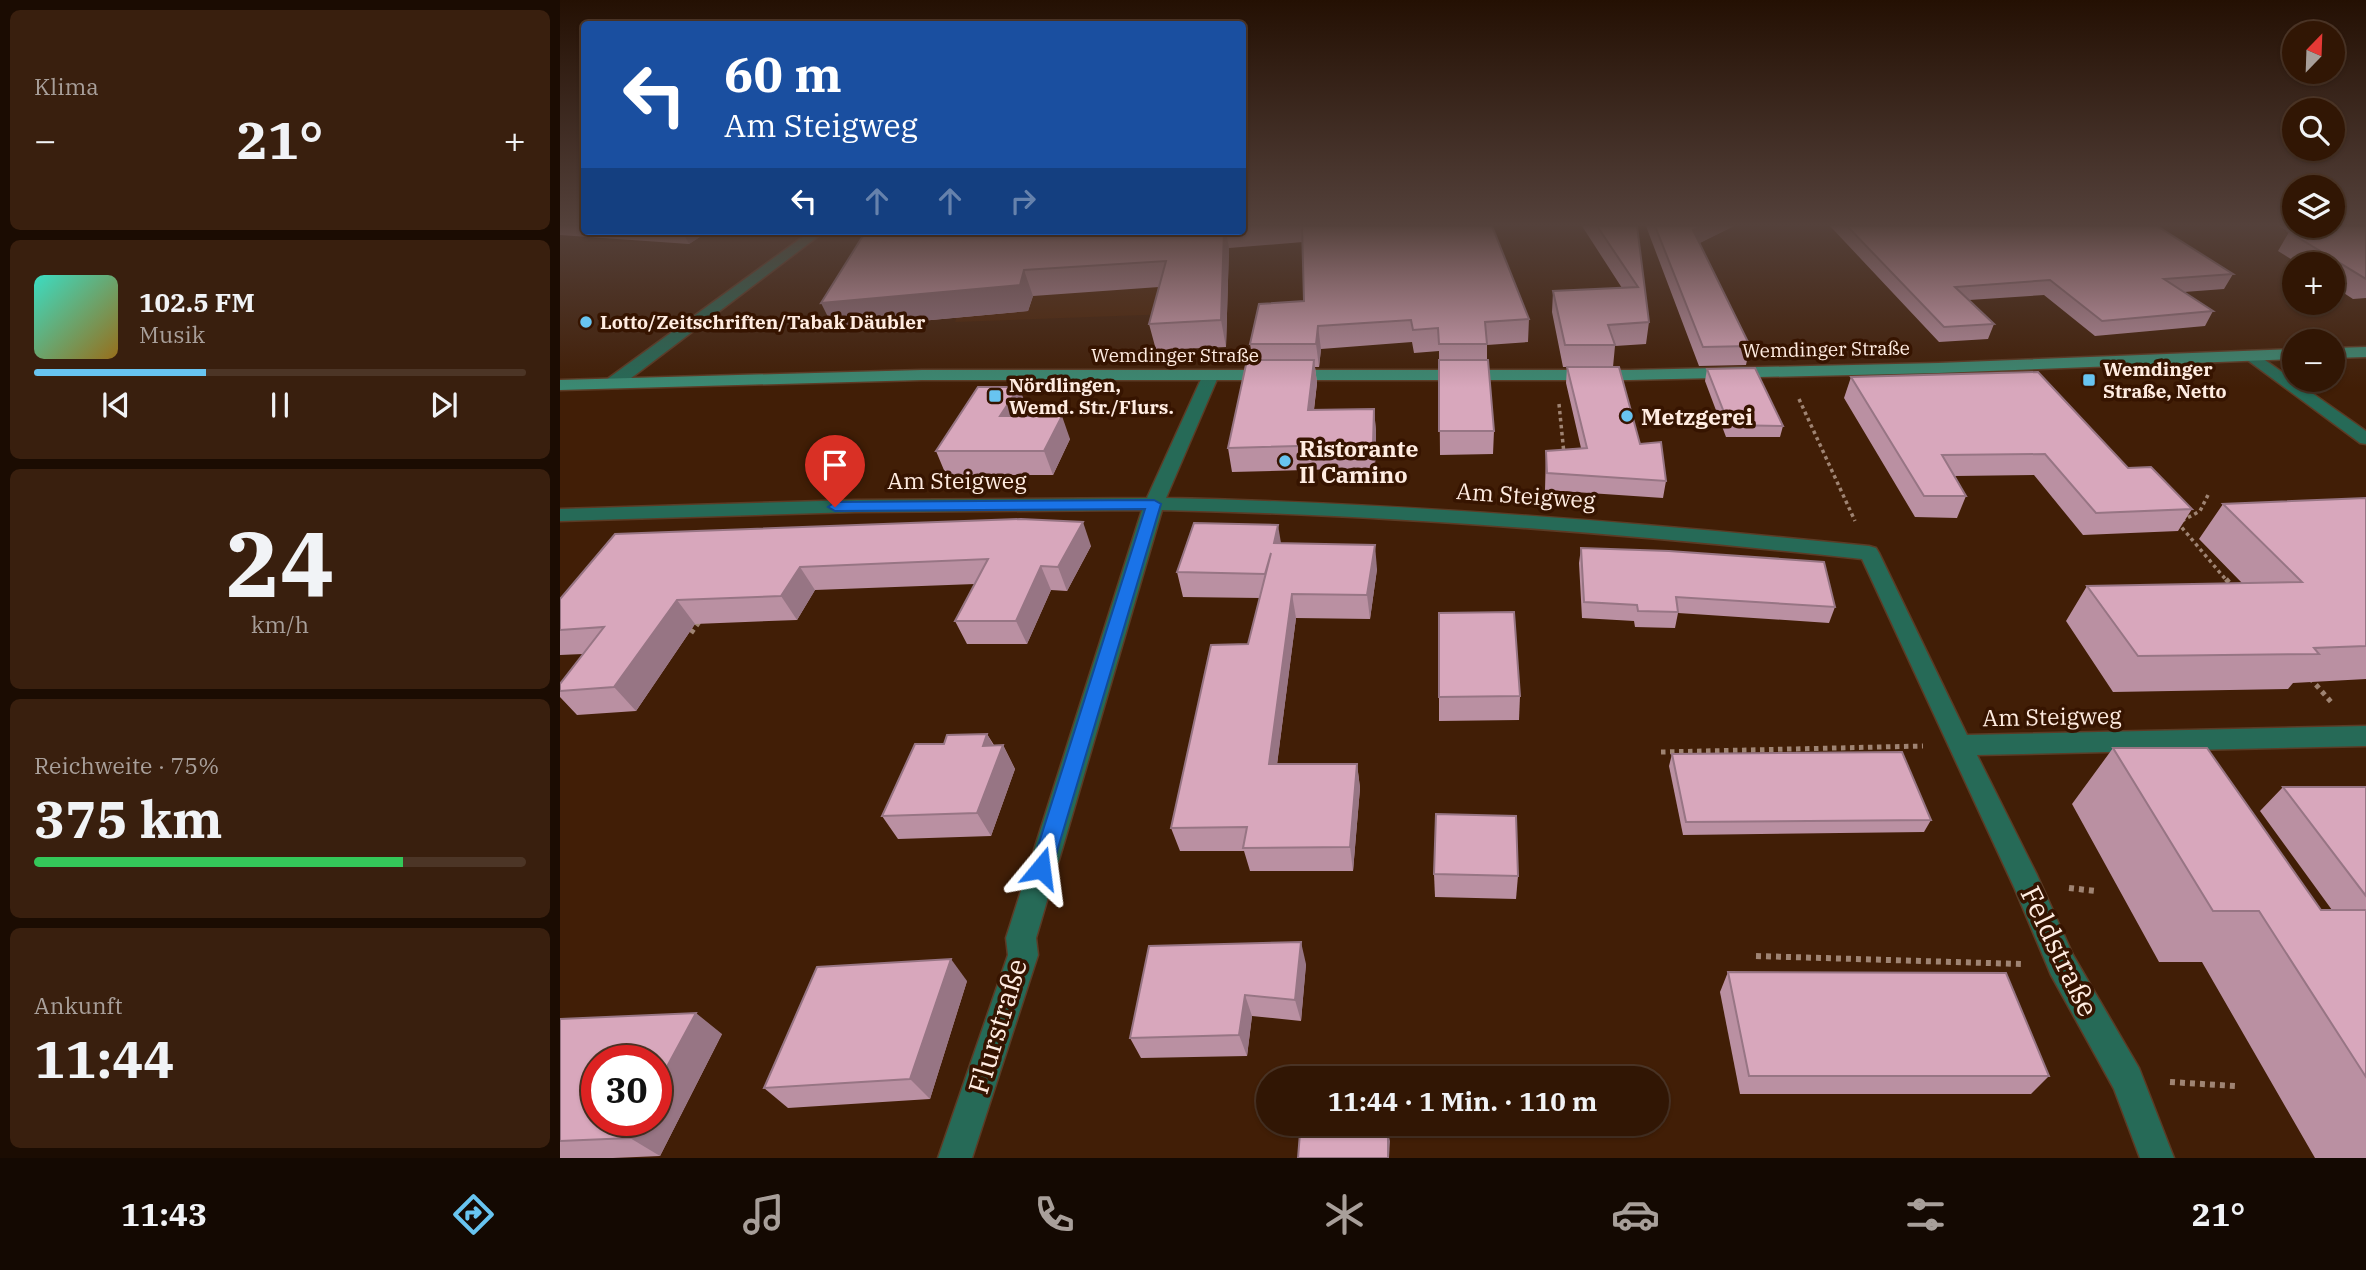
<!DOCTYPE html>
<html lang="de">
<meta charset="utf-8">
<style>
:root{--surface:#311604;--page:#391f0e;--text:#f1f3f6;--muted:#a89f9a;--line:#4c3526;--accent:#68c4f0}
body{margin:0;font-family:"IBM Plex Serif",serif;background:var(--page);color:var(--text);height:100vh;display:flex;flex-direction:column;font-size:26px;white-space:nowrap}
*{box-sizing:border-box;margin:0}
p{font-size:23px;color:var(--muted)}
.icon{flex:none;width:38px;height:38px;fill:none;stroke:currentColor;stroke-width:2;stroke-linecap:round;stroke-linejoin:round}
.map{position:relative;flex:1;overflow:hidden}
.side{display:flex;flex-direction:column;gap:10px;padding:10px;background:#1b0c02;width:560px}
.side>*{flex:none}
.guide{position:absolute;left:21px;top:21px;width:665px;height:214px;border-radius:7px;box-shadow:0 2px 5px #0004,0 0 0 2px var(--line);background:#1a4fa0;color:#fff;overflow:hidden}
.needle{width:46px;rotate:23deg}
.fabs{position:absolute;left:1722px;top:21px;display:grid;gap:14px}
.fabs a{display:grid;place-items:center;width:63px;height:63px;border-radius:50%;background:var(--surface);box-shadow:0 2px 5px #0004,0 0 0 2px var(--line);font-size:35px}
.speed{position:absolute;left:21px;top:1045px;display:flex;gap:14px;font-size:35px;font-weight:700;text-align:center}
.speed>*{display:grid;place-content:center;width:91px;height:91px;border-radius:50%;background:var(--surface);box-shadow:0 2px 5px #0004,0 0 0 2px var(--line);line-height:1}
.speed .limit{border:10px solid #d22;background:#fff;color:#111}
.pin{position:absolute;display:grid;place-items:center;width:60px;height:60px;color:#fff;margin:-72px -30px;border-radius:50% 50% 50% 0;rotate:-45deg;box-shadow:0 0 7px #0007}
.pin .icon{rotate:45deg}
.me{position:absolute;width:77px;margin:-38px;rotate:16deg;stroke-linejoin:round;filter:drop-shadow(0 0 5px #0008)}
.turn{display:flex;align-items:center;gap:24px;height:147px;padding:0 28px;font-size:32px}
.turn .icon{width:91px;height:91px;stroke-width:2.5}
.turn b{display:block;font-size:49px;line-height:60px}
.lanes{display:flex;align-items:center;height:66px;padding:0 28px;background:#0003;justify-content:center;gap:35px;direction:ltr}
.lanes .off{opacity:.35}
.big{font-size:52px;font-weight:700;line-height:1.1}
.side .tile{flex:1;display:flex;flex-direction:column;justify-content:center;gap:10px;min-width:0;padding:0 24px;border-radius:10px;background:var(--page)}
.side .dial{align-items:center;gap:0}
.dial b{font-size:91px;line-height:1}
.song{display:flex;align-items:center;gap:21px}
.cover{width:84px;height:84px;border-radius:10px;background:linear-gradient(135deg,hsl(170 70% 55%),hsl(40 70% 35%))}
.played{height:7px;border-radius:4px;background:linear-gradient(90deg,var(--accent) 35%,var(--line) 35%)}
.keys{display:flex;justify-content:space-around;direction:ltr}
.heat{display:flex;justify-content:space-between;align-items:center;font-size:38px;direction:ltr}
.charge{height:10px;border-radius:5px;background:linear-gradient(90deg,#34c759 75%,var(--line) 0)}
.trip{position:absolute;left:696px;top:1066px;width:413px;height:70px;border-radius:35px;background:var(--surface);box-shadow:0 2px 5px #0004,0 0 0 2px var(--line);font-weight:700;line-height:70px;text-align:center}
.tabs{display:flex;height:112px;justify-content:space-around;align-items:center;background:#140902;color:var(--muted)}
.tabs .icon{width:49px;height:49px}
.tabs .on{color:var(--accent)}
.tabs b{font-size:32px;color:var(--text)}
main{display:flex;flex:1;min-height:0}
.map>svg:first-child{display:block}
.built{fill:#4c2204}
.lines{fill:none;stroke-linecap:round;stroke-linejoin:round}
.lane-casing{stroke:#5c3b25;stroke-width:3}
.street-casing{stroke:#5c3b25;stroke-width:3}
.secondary-casing{stroke:#5c3b25;stroke-width:3}
.path-far2{stroke:#9f8473;stroke-width:3.5;stroke-dasharray:3.5 3.5;stroke-linecap:butt}
.path-far1{stroke:#9f8473;stroke-width:5;stroke-dasharray:4.5 4.5;stroke-linecap:butt}
.path{stroke:#9f8473;stroke-width:6;stroke-dasharray:5 5;stroke-linecap:butt}
.lane{fill:#266a57;fill-rule:evenodd}
.street{fill:#266a57;fill-rule:evenodd}
.secondary{fill:#3b8a73;fill-rule:evenodd}
.wall{fill:#ba90a2}
.shaded-wall{fill:#977584}
.building{fill:#d8a7bc;stroke:#977584;stroke-width:2}
.route{fill:#1a73e8;stroke:#114b97;stroke-width:2}
.poi-dot{fill:#68c4f0;stroke:#361400;stroke-width:2.5}
.labels{text-anchor:middle;dominant-baseline:central;stroke-width:7;stroke-linejoin:round;paint-order:stroke}
.far-poi-label{font-size:19px;font-weight:bold;fill:#ffece1;stroke:#361400;text-anchor:start}
.far-street-label{font-size:19px;fill:#ffece1;stroke:#361400}
.poi-label{font-size:23px;font-weight:bold;fill:#ffece1;stroke:#361400;text-anchor:start}
.street-label{font-size:23px;fill:#ffece1;stroke:#361400}
.near-street-label{font-size:28px;fill:#ffece1;stroke:#361400}
</style>
<main>
<section class="side">
<div class="tile"><p>Klima</p>
<div class="heat"><a>−</a><b class="big">21°</b><a>+</a></div>
</div>
<div class="tile">
<div class="song"><i class="cover"></i><div><b>102.5 FM</b><p>Musik</p></div></div>
<div class="played"></div>
<div class="keys"><svg class="icon" aria-label="previous" viewBox="0 0 24 24"><path d="M18 5L8 12l10 7zM5 5v14"/></svg><svg class="icon" aria-label="pause" viewBox="0 0 24 24"><path d="M8 5v14M16 5v14"/></svg><svg class="icon" aria-label="next" viewBox="0 0 24 24"><path d="M6 5l10 7-10 7zM19 5v14"/></svg></div>
</div>
<div class="tile dial"><b>24</b><p>km/h</p></div>
<div class="tile"><p>Reichweite · 75%</p><b class="big">375 km</b><div class="charge"></div></div>
<div class="tile"><p>Ankunft</p><b class="big">11:44</b></div>
</section>
<div class="map">
<svg width="1806" height="1158" viewBox="0 0 1806 1158">
<rect width="100%" height="100%" fill="#411e06"/>
<polygon class="built" points="683,226 742,226 744,242 597,253 611,314 395,322 425,231 682,231"/>
<g class="lines">
<defs>
<polygon id="lane" points="1692,351 1806,431 1806,444 1800,443 1686,359 1684,356"/>
<g id="street">
<polygon points="251,231 265,231 58,388 46,388 44,384 46,380"/>
<path d="M650,372L658,377L606,498C841,503 1075,522 1309,546L1316,548L1319,553L1407,735L1806,726V746L1417,755L1477,875L1513,955L1579,1068L1614,1158H1580L1554,1089L1491,975L1454,887L1302,559C1069,534 836,515 602,510L476,938L478,955L412,1158H378L448,955L446,938L582,510L296,512L0,521V509L296,500L587,498L642,377Z"/>
</g>
<g id="secondary">
<polygon points="1806,347 1806,357 1773,358 1773,348"/>
<polygon points="1734,349 1734,359 1378,373 1070,380 362,380 0,390 0,380 362,370 1070,370 1378,363"/>
</g>
</defs>
<use href="#lane" class="lane-casing"/>
<use href="#street" class="street-casing"/>
<use href="#secondary" class="secondary-casing"/>
<g class="path-far2">
<polyline points="1239,399 1295,521"/>
<polyline points="999,404 1004,454"/>
<polyline points="1648,495 1640,511 1618,523 1667,581"/>
</g>
<g class="path-far1">
<polyline points="1666,579 1672,586"/>
<polyline points="131,633 141,619"/>
<polyline points="1750,678 1772,703"/>
<polyline points="1101,752 1363,746"/>
</g>
<g class="path">
<polyline points="1509,888 1536,891"/>
<polyline points="1196,956 1461,964"/>
<polyline points="1610,1082 1675,1086"/>
</g>
<use href="#lane" class="lane"/>
<use href="#street" class="street"/>
<use href="#secondary" class="secondary"/>
</g>
<g class="wall">
<polygon points="0,226 24,226 24,231 149,231 129,244 0,235"/>
<polygon points="682,226 742,226 969,319 968,342 927,345 927,360 934,431 933,454 880,455 879,351 854,353 852,342 761,349 759,367 755,367 757,383 754,410 814,409 816,432 815,468 672,472 668,448 693,360 690,344 744,301 743,242 669,248 666,347 596,350 589,324 599,287 473,296 468,311 274,329 306,231 682,231"/>
<polygon points="1022,226 1077,226 1089,322 1086,344 1055,346 1053,367 1080,444 1106,481 1103,498 985,490 986,451 1021,448 1006,383 1007,367 1003,367 992,312 993,291 1062,288"/>
<polygon points="1086,226 1174,226 1139,243 1190,346 1186,365 1139,366"/>
<polygon points="1270,226 1597,226 1673,274 1664,289 1624,292 1653,311 1645,326 1535,336 1484,295 1409,300 1434,324 1428,339 1379,342"/>
<polygon points="1719,226 1806,226 1806,298 1793,299 1773,286 1773,264 1739,264 1718,251 1729,232"/>
<polygon points="1147,369 1223,426 1220,437 1166,437 1145,381"/>
<polygon points="1291,377 1568,468 1632,509 1618,531 1523,535 1474,475 1395,476 1406,496 1397,518 1355,517 1284,398"/>
<polygon points="468,410 464,416 510,439 493,475 386,475 376,451"/>
<polygon points="1806,498 1806,679 1733,683 1728,689 1553,692 1506,621 1527,586 1682,583 1639,539 1663,504"/>
<polygon points="55,534 531,546 507,591 491,590 467,644 407,644 395,621 415,584 255,590 237,620 135,624 76,711 17,715 0,697 0,684 23,654 0,655 0,599"/>
<polygon points="721,543 817,569 810,619 736,618 717,764 797,764 800,788 793,871 690,871 684,851 620,851 611,828 688,644 700,598 623,597 617,572"/>
<polygon points="1021,548 1275,607 1269,623 1118,613 1115,628 1075,627 1074,621 1022,618 1019,563"/>
<polygon points="960,696 959,720 879,721 879,697"/>
<polygon points="427,734 434,745 443,745 455,769 431,836 338,839 322,816 384,744"/>
<polygon points="1553,748 1761,910 1772,910 1700,811 1723,787 1806,787 1806,1158 1755,1158 1642,962 1599,962 1512,804"/>
<polygon points="1112,754 1371,820 1364,832 1123,835 1109,766"/>
<polygon points="874,874 958,876 956,899 875,897"/>
<polygon points="746,964 741,1021 692,1016 687,1056 581,1058 570,1038"/>
<polygon points="1168,972 1489,1076 1471,1094 1180,1094 1160,992"/>
<polygon points="407,981 370,1099 228,1108 204,1088"/>
<polygon points="0,1019 162,1034 100,1156 53,1158 0,1158"/>
</g>
<g class="shaded-wall">
<polygon points="1142,226 1174,226 1130,248 1133,230"/>
<polygon points="122,231 149,231 129,244"/>
<polygon points="664,231 666,231 669,248 666,347 661,320"/>
<polygon points="464,270 473,296 468,311 274,329 261,303"/>
<polygon points="758,326 761,349 759,367 756,344"/>
<polygon points="754,360 757,383 751,433 748,410"/>
<polygon points="459,387 468,410 449,439 440,416"/>
<polygon points="814,409 816,432 815,468 813,444"/>
<polygon points="502,416 510,439 493,475 484,451"/>
<polygon points="523,522 531,546 507,591 498,567"/>
<polygon points="718,525 722,549 714,543"/>
<polygon points="815,545 817,569 810,619 807,595"/>
<polygon points="481,566 491,590 467,644 456,621"/>
<polygon points="240,567 255,590 237,620 221,596"/>
<polygon points="732,594 736,618 714,788 709,764"/>
<polygon points="117,600 135,624 76,711 54,687"/>
<polygon points="427,734 439,756 443,745 455,769 431,836 417,813 423,746"/>
<polygon points="797,764 800,788 793,871 790,847"/>
<polygon points="741,942 746,964 741,1021 735,1000"/>
<polygon points="391,959 407,981 370,1099 350,1079"/>
<polygon points="685,995 692,1016 687,1056 679,1035"/>
<polygon points="136,1013 162,1034 100,1156 70,1138 79,1120 96,1120 96,1087"/>
<polygon points="828,1132 830,1141 829,1158 828,1158"/>
</g>
<g class="building">
<polygon points="742,226 932,226 969,319 925,322 927,344 879,344 878,328 853,330 851,320 758,326 756,344 690,344 699,304 744,301"/>
<polygon points="1037,226 1077,226 1089,322 1048,325 1055,345 1005,345 993,291 1078,287"/>
<polygon points="1095,226 1142,226 1133,230 1190,346 1143,347"/>
<polygon points="1287,226 1597,226 1673,274 1604,279 1653,311 1542,321 1490,280 1395,287 1434,324 1384,327"/>
<polygon points="1761,226 1806,226 1806,279 1729,232 1767,230"/>
<polygon points="306,231 664,231 661,320 589,324 606,261 464,270 460,285 261,303"/>
<polygon points="687,360 754,360 748,410 814,409 813,444 668,448"/>
<polygon points="879,360 928,360 934,431 879,431"/>
<polygon points="1007,367 1059,367 1080,444 1101,442 1106,481 987,473 986,451 1027,448"/>
<polygon points="1195,368 1223,426 1169,425 1147,369"/>
<polygon points="1478,372 1568,468 1591,467 1632,509 1536,513 1485,454 1382,455 1406,496 1364,496 1291,377"/>
<polygon points="418,387 459,387 440,416 502,416 484,451 376,451"/>
<polygon points="1806,498 1806,646 1754,648 1759,654 1578,656 1527,586 1742,582 1663,504"/>
<polygon points="461,519 523,522 498,567 481,566 456,621 395,621 428,559 240,567 221,596 117,600 54,687 0,691 0,684 44,627 0,630 0,599 55,534"/>
<polygon points="634,523 718,525 714,543 815,545 807,595 732,594 709,764 797,764 790,847 683,848 687,827 611,828 651,645 688,644 711,553 705,574 617,572"/>
<polygon points="1021,548 1109,551 1264,562 1275,607 1116,597 1118,612 1078,611 1077,605 1024,602"/>
<polygon points="954,612 960,696 879,697 879,613"/>
<polygon points="427,734 423,746 443,745 417,813 322,816 355,744 384,744 387,735"/>
<polygon points="1553,748 1647,748 1761,910 1806,910 1806,1077 1699,911 1653,911"/>
<polygon points="1342,752 1371,820 1126,822 1112,754"/>
<polygon points="1723,787 1806,787 1806,896"/>
<polygon points="876,814 956,816 958,876 874,874"/>
<polygon points="741,942 735,1000 685,995 679,1035 570,1038 589,946"/>
<polygon points="391,959 350,1079 204,1088 257,967"/>
<polygon points="1168,972 1446,973 1489,1076 1189,1076"/>
<polygon points="136,1013 96,1087 96,1060 37,1060 37,1120 79,1120 70,1138 0,1141 0,1019"/>
<polygon points="828,1132 828,1158 738,1158 740,1133"/>
</g>
<linearGradient id="sky" x2="0" y2="1"><stop stop-color="#241003"/><stop offset="0.58" stop-color="#54413b"/><stop offset="1" stop-color="#54413b" stop-opacity="0"/></linearGradient>
<rect width="1806" height="388" fill="url(#sky)"/>
<polygon class="route" points="594,500 601,504 492,868 488,875 481,878 474,875 471,868 585,509 275,511 268,507 275,502"/>
<g class="poi-dot">
<circle cx="26" cy="322" r="7"/>
<rect x="1522" y="373" width="14" height="14" rx="3.5"/>
<rect x="428" y="389" width="14" height="14" rx="3.5"/>
<circle cx="1067" cy="416" r="7"/>
<circle cx="725" cy="461" r="7"/>
</g>
<g class="labels">
<g class="far-poi-label">
<text x="40" y="322">Lotto/Zeitschriften/Tabak Däubler</text>
<text x="1543" y="369">Wemdinger<tspan x="1543" dy="22">Straße, Netto</tspan></text>
<text x="449" y="385">Nördlingen,<tspan x="449" dy="22">Wemd. Str./Flurs.</tspan></text>
</g>
<g class="far-street-label">
<text transform="translate(1266 349) rotate(-1)">Wemdinger Straße</text>
<text x="615" y="355">Wemdinger Straße</text>
</g>
<g class="poi-label">
<text x="1081" y="416">Metzgerei</text>
<text x="739" y="448">Ristorante<tspan x="739" dy="26">Il Camino</tspan></text>
</g>
<g class="street-label">
<text x="397" y="480">Am Steigweg</text>
<text transform="translate(966 495) rotate(4)">Am Steigweg</text>
<text transform="translate(1492 716) rotate(-1)">Am Steigweg</text>
</g>
<g class="near-street-label">
<text transform="translate(1500 951) rotate(64)">Feldstraße</text>
<text transform="translate(437 1026) rotate(-73)">Flurstraße</text>
</g>
</g>
</svg>
<div class="fabs">
<a><svg class="needle" viewBox="-14 -14 28 28"><path d="M0-13l5 13h-10z" fill="#e53935"/><path d="M0 13l5-13h-10z" fill="#a89f9a"/></svg></a>
<a><svg class="icon" aria-label="search" viewBox="0 0 24 24"><circle cx="10" cy="10" r="6"/><path d="M15 15l6 6"/></svg></a>
<a><svg class="icon" aria-label="layers" viewBox="0 0 24 24"><path d="M12 4l9 5-9 5-9-5zM3 14l9 5 9-5"/></svg></a>
<a>+</a>
<a>−</a>
</div>
<div class="speed"><div class="limit">30</div></div>
<div class="pin" style="left:275px;top:507px;background:#d93025"><svg class="icon" aria-label="arrive" viewBox="0 0 24 24"><path d="M6 21V4h12l-3 4 3 4H6"/></svg></div>
<svg class="me" style="left:481px;top:868px" viewBox="-20 -20 40 40"><path d="M0-17L14 15 0 8-14 15z" fill="#1a73e8" stroke="#fff" stroke-width="4"/></svg>
<div class="trip">11:44 · 1 Min. · 110 m</div>
<div class="guide">
<div class="turn"><svg class="icon" aria-label="left" viewBox="0 0 24 24"><path d="M17 20v-9H6M10 6l-5 5 5 5"/></svg><div><b>60 m</b>Am Steigweg</div></div>
<div class="lanes"><svg class="icon" aria-label="left" viewBox="0 0 24 24"><path d="M17 20v-9H6M10 6l-5 5 5 5"/></svg><svg class="icon off" aria-label="ahead" viewBox="0 0 24 24"><path d="M12 20V5M6 11l6-6 6 6"/></svg><svg class="icon off" aria-label="ahead" viewBox="0 0 24 24"><path d="M12 20V5M6 11l6-6 6 6"/></svg><svg class="icon off" aria-label="right" viewBox="0 0 24 24"><path d="M7 20v-9h11M14 6l5 5-5 5"/></svg></div>
</div>
</div>
</main>
<nav class="tabs">
<b>11:43</b>
<svg class="icon on" aria-label="directions" viewBox="0 0 24 24"><path d="M12 3l9 9-9 9-9-9zM9 14v-3h6M13 9l2 2-2 2"/></svg>
<svg class="icon" aria-label="music" viewBox="0 0 24 24"><path d="M9 18V5l10-2v13"/><circle cx="6" cy="18" r="3"/><circle cx="16" cy="16" r="3"/></svg>
<svg class="icon" aria-label="phone" viewBox="0 0 24 24"><path d="M5 4h4l2 5-3 2q2 4 5 5l2-3 5 2v4C11 20 4 13 5 4z"/></svg>
<svg class="icon" aria-label="climate" viewBox="0 0 24 24"><path d="M12 3v18M4 7l16 10M4 17L20 7"/></svg>
<svg class="icon" aria-label="car" viewBox="0 0 24 24"><path d="M5 17H2v-5l4-1 3-4h7l3 4 3 1v5h-3M9 17h6M6 11h13"/><circle cx="7" cy="17" r="2"/><circle cx="17" cy="17" r="2"/></svg>
<svg class="icon" aria-label="filters" viewBox="0 0 24 24"><path d="M4 7h16M4 17h16"/><circle cx="9" cy="7" r="2"/><circle cx="15" cy="17" r="2"/></svg>
<b>21°</b>
</nav>
